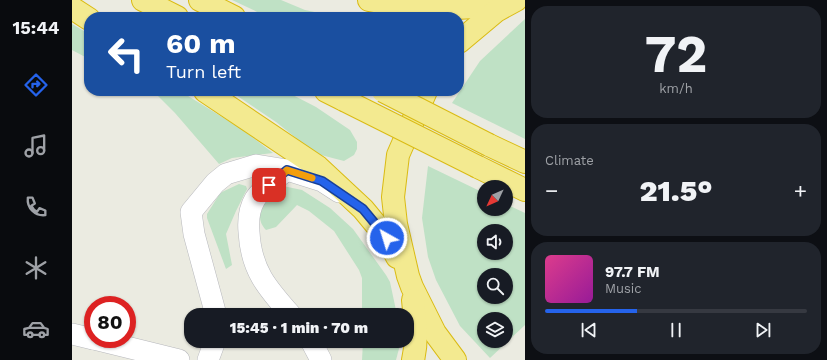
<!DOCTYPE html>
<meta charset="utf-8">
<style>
:root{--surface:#171b24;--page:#20242c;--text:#f1f3f6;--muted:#9ea1a6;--line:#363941;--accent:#2563eb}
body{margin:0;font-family:"Work Sans",sans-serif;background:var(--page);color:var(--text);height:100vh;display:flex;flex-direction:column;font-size:15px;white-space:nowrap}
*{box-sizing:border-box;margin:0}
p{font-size:13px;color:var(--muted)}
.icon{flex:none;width:22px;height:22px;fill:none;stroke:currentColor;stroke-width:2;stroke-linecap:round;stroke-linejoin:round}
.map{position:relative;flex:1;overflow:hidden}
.details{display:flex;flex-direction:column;gap:6px;padding:6px;background:#0d0f14;width:302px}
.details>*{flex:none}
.hud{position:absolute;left:12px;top:12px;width:380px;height:84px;border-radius:16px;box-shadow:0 1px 3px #0004;background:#1a4fa0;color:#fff;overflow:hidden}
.needle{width:26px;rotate:226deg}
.tools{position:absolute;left:405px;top:180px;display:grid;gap:8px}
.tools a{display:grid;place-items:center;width:36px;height:36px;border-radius:50%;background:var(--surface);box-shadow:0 1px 3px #0004;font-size:20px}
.speed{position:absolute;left:12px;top:296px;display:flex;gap:8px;font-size:20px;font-weight:700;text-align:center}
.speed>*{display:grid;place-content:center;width:52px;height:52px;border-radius:50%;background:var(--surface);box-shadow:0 1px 3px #0004;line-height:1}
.speed .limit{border:6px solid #d22;background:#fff;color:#111}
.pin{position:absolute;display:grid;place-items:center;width:34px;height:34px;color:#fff;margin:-17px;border-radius:8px;box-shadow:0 2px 6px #0006}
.me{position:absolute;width:44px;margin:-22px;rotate:321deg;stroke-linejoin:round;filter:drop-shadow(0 0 3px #0008)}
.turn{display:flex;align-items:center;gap:14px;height:84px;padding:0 16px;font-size:18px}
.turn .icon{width:52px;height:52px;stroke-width:2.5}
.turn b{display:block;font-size:28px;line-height:34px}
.big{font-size:30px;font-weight:800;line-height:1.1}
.details .widget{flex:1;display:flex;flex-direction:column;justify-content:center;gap:6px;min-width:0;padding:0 14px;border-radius:16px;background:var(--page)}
.details .dial{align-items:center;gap:0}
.dial b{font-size:52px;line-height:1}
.song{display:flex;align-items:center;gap:12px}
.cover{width:48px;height:48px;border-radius:6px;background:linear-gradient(135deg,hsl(330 70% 55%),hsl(300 70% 35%))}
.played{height:4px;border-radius:2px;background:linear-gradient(90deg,var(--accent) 35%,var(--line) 35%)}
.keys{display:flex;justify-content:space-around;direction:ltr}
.heat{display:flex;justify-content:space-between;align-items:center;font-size:22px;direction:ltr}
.trip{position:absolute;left:112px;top:308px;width:230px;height:40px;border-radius:16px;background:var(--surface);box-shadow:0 1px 3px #0004;font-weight:800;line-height:40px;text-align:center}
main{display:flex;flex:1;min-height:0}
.tab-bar{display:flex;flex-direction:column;width:72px;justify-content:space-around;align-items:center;background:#090b0e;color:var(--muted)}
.tab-bar .icon{width:28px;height:28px}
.tab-bar .active{color:var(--accent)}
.tab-bar b{font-size:18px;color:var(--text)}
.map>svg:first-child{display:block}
.green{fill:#bfe1c5;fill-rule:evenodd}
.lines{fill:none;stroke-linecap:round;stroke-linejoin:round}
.minor-casing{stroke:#b7b8bd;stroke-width:22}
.highway-casing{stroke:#dabb13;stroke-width:24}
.minor{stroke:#fff;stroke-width:21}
.highway{stroke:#f3ea90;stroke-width:22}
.highway-bridge-casing{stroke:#dabb13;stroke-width:24;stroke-linecap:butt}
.highway-bridge{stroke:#f3ea90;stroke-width:22}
.route-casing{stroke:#184099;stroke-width:10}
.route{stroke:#2563eb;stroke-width:7}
.slow{stroke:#f59e0b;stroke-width:7}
</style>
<main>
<nav class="tab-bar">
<b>15:44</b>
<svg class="icon active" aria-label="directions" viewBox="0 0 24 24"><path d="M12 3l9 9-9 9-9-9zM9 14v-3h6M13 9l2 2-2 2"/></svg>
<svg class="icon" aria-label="music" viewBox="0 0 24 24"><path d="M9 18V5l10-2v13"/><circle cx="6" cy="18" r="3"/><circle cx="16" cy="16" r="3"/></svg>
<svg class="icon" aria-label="phone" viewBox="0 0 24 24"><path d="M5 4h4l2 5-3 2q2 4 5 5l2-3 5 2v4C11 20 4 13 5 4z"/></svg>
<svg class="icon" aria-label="climate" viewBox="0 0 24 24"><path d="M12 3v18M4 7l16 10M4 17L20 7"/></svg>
<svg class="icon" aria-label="car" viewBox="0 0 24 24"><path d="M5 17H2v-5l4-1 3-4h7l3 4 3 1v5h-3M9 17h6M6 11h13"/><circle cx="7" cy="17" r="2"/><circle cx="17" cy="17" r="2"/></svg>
</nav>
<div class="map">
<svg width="453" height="360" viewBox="0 0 453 360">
<rect width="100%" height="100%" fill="#ebebe1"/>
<g class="green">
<polygon points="160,0 209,0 233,10 252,14 266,12 278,14 283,17 196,17"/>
<polygon points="453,19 453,139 380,103 408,61"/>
<polygon points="0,24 17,34 17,59 0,50"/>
<polygon points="81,91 108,91 168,128 201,153 160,158 147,164 103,113"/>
<polygon points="158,91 213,91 244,107 278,130 285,142 285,149 282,155 272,161 249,155 239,150 204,122"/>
<path d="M356,166L412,193V209H434V204L453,213V325L418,358L388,326L364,280L356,257L350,218ZM412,231H434V253H412ZM412,275H434V297H412ZM412,319H434V341H412Z"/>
<polygon points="167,184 174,186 175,189 164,211 154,234 160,265 154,269 135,218 135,214 147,195 150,192"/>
<path d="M211,186L230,190L258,208L281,229L314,275L318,282L325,315H290V278L287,270L262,231L237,211L225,205L204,227L194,230C185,221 188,211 190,200Z"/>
<polygon points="291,341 329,341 324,360 290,360"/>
</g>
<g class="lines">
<defs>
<g id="minor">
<path d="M215,170C205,178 189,189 183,199C177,209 176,221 177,232C179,270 195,288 219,315"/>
<polyline points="144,315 122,234 119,212 143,183 154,174 184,165 215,170 250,181 267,192"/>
<polyline points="0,334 21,339"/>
<polyline points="22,339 107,360"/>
<polyline points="239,341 249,360"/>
<polyline points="136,360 143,341"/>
</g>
<g id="highway">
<polyline points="71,0 105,17"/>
<polyline points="128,0 162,17"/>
<polyline points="297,0 350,10 402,7 425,0"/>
<polyline points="0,8 17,19"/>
<polyline points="387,42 424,11 444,0"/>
<polyline points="133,91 246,167 291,209 315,238 325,257"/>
<polyline points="254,91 272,100"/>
<polyline points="354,91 326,155 321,197 324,224 336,276 340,287 363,333 383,360"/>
<polyline points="417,145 453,162"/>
<polyline points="406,167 453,190"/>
<path d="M341,360C346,340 343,320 341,300"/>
</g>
</defs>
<use href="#minor" class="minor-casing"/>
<use href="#highway" class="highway-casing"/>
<use href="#minor" class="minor"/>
<use href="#highway" class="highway"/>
<defs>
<g id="highway-bridge">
<polyline points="311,91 417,145"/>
<polyline points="272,100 406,167"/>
</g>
</defs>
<use href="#highway-bridge" class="highway-bridge-casing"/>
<use href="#highway-bridge" class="highway-bridge"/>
</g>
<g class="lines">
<defs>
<polyline id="route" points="197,185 215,170 250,181 291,209 315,238"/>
</defs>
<use href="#route" class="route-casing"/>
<use href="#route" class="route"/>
<polyline class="slow" points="212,173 215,170 240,178"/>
</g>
</svg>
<div class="tools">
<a><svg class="needle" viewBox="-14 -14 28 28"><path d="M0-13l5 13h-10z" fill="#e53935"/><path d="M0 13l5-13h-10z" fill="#9ea1a6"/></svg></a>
<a><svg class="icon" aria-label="sound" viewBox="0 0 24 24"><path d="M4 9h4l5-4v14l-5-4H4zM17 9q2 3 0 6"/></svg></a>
<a><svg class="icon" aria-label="search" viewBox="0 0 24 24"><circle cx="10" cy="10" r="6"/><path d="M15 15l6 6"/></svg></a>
<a><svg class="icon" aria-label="layers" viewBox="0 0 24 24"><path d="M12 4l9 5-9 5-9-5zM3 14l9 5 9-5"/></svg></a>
</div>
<div class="speed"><div class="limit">80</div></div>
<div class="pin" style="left:197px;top:185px;background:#d93025"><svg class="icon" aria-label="arrive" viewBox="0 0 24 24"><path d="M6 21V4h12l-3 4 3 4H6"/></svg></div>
<svg class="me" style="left:315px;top:238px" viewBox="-20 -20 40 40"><circle r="17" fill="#2563eb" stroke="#fff" stroke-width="3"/><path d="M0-11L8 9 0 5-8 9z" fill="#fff"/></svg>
<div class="trip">15:45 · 1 min · 70 m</div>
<div class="hud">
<div class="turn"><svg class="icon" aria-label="left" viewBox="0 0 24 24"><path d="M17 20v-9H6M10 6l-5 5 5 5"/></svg><div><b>60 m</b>Turn left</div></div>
</div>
</div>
<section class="details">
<div class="widget dial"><b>72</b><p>km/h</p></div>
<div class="widget"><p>Climate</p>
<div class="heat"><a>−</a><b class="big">21.5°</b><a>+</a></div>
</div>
<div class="widget">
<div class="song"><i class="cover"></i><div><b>97.7 FM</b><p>Music</p></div></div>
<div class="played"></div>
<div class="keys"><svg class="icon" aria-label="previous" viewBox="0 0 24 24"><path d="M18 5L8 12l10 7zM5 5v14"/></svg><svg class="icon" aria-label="pause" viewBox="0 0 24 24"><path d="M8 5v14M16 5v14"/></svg><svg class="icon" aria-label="next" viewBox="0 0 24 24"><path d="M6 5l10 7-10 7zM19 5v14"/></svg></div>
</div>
</section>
</main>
